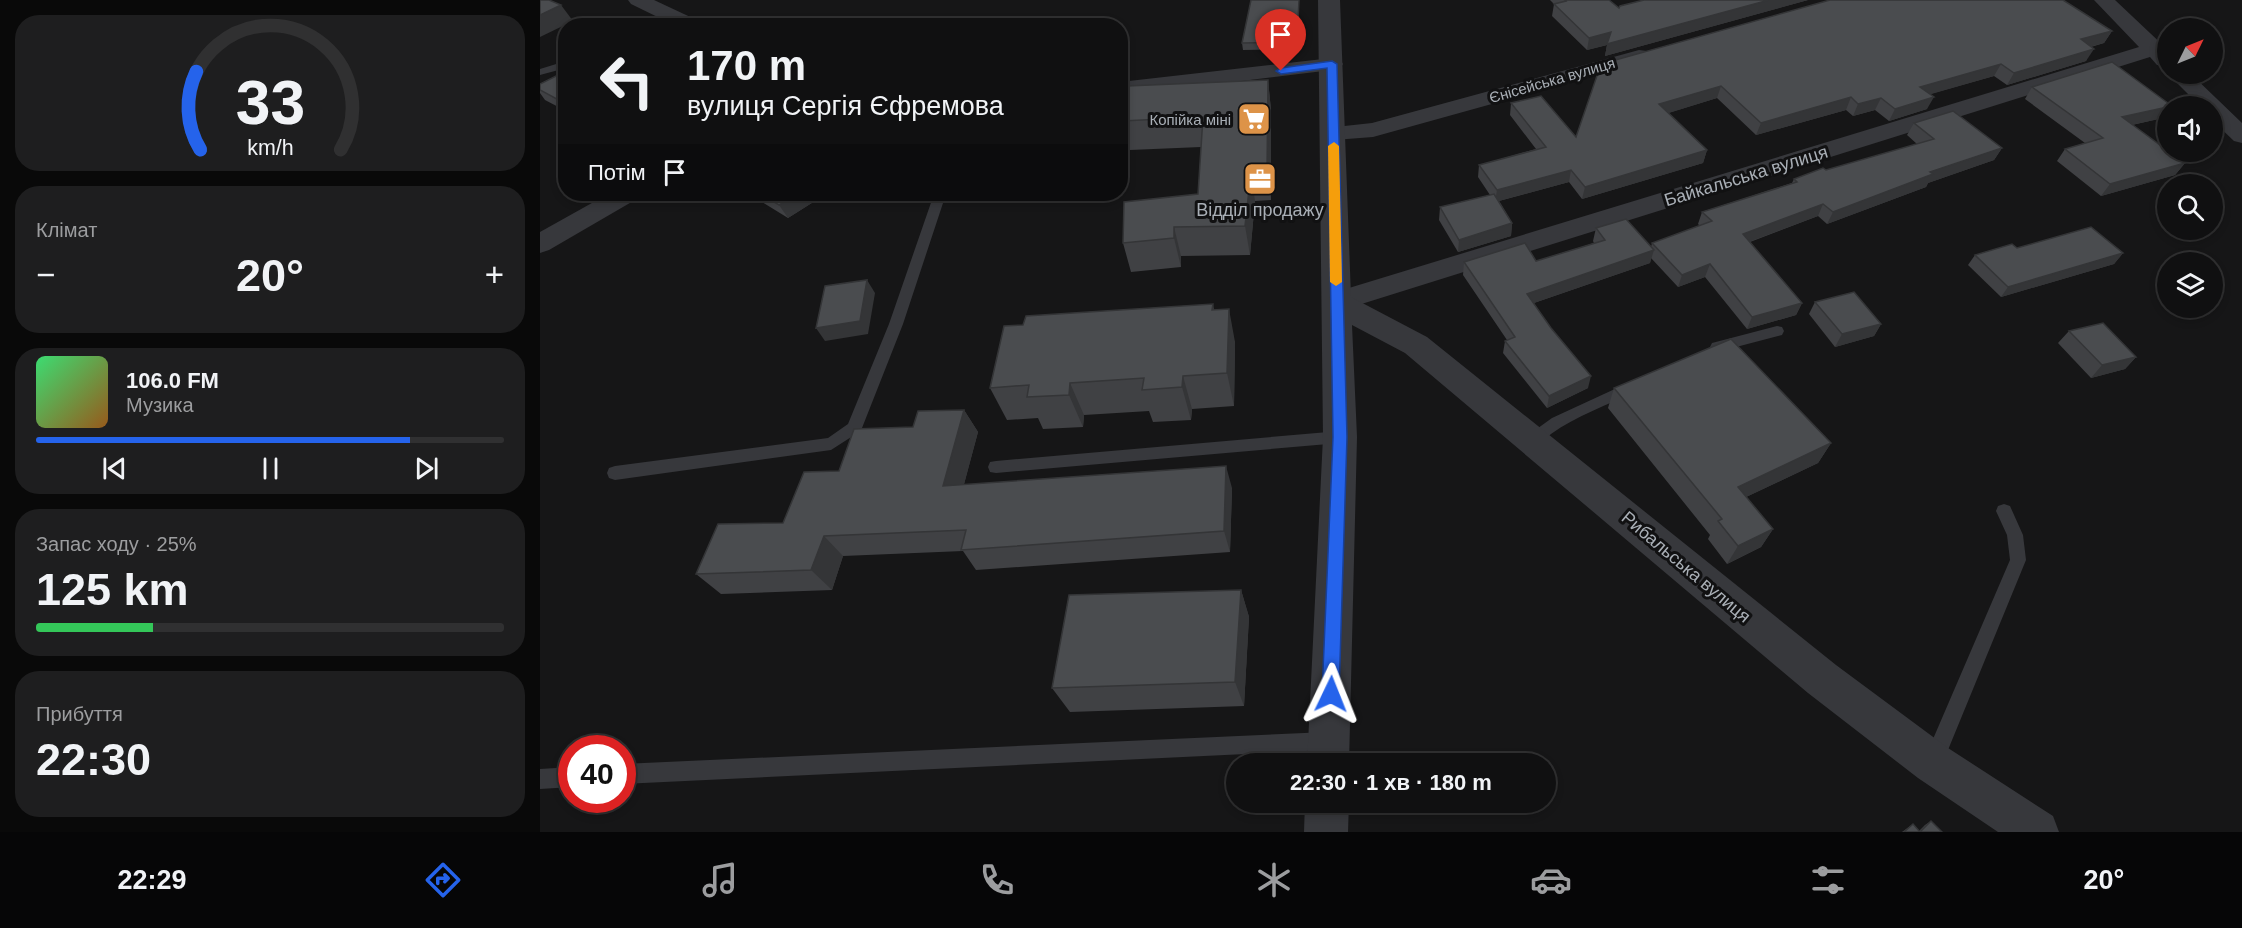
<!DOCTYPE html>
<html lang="uk">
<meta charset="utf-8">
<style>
:root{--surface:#101011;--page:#1e1e1f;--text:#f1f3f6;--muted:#9c9d9f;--line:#303031;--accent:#2563eb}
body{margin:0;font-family:Arial,sans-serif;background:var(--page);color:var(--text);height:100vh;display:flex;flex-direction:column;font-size:22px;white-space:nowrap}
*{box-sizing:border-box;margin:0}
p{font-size:20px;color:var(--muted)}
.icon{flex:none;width:33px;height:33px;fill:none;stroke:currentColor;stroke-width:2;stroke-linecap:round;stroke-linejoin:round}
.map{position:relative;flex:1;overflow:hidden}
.drawer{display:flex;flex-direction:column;gap:15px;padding:15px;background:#090909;width:540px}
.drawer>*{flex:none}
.top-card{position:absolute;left:18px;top:18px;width:570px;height:183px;border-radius:24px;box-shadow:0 3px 9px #0003,0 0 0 2px var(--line);background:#101011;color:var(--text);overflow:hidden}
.needle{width:39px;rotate:47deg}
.controls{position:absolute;left:1617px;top:18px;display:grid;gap:12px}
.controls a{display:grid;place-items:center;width:66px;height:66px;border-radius:50%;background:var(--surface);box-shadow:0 3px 9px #0003,0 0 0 2px var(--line);font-size:30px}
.speed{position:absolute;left:18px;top:735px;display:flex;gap:12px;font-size:30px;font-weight:700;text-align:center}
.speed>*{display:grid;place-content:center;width:78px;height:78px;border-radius:50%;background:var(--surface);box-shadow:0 3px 9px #0003,0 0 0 2px var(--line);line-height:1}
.speed .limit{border:9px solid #d22;background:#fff;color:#111}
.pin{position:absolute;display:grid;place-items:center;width:51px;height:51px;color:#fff;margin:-62px -26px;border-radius:50% 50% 50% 0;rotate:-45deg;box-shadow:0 0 6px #0007}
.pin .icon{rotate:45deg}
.me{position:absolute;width:66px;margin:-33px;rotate:2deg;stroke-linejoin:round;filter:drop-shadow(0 0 4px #0008)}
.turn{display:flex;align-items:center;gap:21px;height:126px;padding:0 30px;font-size:27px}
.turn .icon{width:78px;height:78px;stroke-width:2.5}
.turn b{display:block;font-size:42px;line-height:51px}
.then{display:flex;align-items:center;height:57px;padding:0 30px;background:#0003;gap:12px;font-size:22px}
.big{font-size:45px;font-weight:800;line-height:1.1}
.drawer .tile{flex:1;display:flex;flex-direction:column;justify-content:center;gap:9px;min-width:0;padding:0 21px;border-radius:24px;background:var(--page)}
.drawer .dial{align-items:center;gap:0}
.dial svg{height:156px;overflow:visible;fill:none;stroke:var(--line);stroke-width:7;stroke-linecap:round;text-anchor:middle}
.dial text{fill:var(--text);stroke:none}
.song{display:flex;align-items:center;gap:18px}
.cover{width:72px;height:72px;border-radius:9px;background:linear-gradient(135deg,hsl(140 70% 55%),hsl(30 70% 35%))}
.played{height:6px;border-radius:3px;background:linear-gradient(90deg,var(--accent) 80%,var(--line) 80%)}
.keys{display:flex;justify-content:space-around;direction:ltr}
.heat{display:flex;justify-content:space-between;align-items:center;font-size:33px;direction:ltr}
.charge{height:9px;border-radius:4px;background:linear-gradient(90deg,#34c759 25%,var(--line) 0)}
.trip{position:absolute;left:686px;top:753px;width:330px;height:60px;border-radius:30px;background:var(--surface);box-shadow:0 3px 9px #0003,0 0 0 2px var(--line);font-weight:800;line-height:60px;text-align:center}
.tab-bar{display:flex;height:96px;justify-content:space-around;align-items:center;background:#060607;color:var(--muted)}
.tab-bar .icon{width:42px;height:42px}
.tab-bar .selected{color:var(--accent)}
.tab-bar b{font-size:27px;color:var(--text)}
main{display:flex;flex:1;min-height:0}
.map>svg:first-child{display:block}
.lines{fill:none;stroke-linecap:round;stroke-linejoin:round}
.service{fill:#37383c;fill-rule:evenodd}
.minor{fill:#37383c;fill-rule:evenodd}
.tertiary{fill:#37383c;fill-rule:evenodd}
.wall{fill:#404144}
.shaded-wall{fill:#343537}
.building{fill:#4a4c4f;stroke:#343537;stroke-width:1.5}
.route{fill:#2563eb;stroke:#184099;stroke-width:1.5}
.slow{fill:#f59e0b}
.labels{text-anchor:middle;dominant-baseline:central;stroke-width:6;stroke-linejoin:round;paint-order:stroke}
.far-street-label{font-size:15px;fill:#a9afb6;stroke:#111112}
.far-poi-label{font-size:15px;fill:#a9afb6;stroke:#111112;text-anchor:end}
.street-label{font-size:18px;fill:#a9afb6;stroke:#111112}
.poi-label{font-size:18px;fill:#a9afb6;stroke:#111112}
</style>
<main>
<section class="drawer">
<div class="tile dial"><svg viewBox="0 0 100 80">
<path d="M14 69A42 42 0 1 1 86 69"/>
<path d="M14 69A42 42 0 0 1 12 29" stroke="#2563eb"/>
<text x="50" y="56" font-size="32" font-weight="700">33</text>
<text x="50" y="72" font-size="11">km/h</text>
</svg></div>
<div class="tile"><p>Клімат</p>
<div class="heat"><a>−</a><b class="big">20°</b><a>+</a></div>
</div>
<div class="tile">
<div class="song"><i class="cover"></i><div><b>106.0 FM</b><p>Музика</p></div></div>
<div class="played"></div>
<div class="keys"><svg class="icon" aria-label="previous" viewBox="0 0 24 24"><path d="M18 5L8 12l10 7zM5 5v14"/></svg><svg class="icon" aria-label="pause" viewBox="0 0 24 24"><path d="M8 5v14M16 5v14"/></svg><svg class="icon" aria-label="next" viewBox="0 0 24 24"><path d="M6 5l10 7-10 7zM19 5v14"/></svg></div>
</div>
<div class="tile"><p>Запас ходу · 25%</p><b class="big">125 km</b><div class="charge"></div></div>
<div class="tile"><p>Прибуття</p><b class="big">22:30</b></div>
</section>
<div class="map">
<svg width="1702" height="832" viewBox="0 0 1702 832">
<rect width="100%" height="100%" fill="#161617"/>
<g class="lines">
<g class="service">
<polygon points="26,61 26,68 0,75 0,69"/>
<polygon points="394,194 406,194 363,324 322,428 319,432 291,450 75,480 69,478 67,473 69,468 75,466 288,438 308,424 349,324"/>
<polygon points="1237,326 1242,327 1244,331 1242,335 1177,352 1170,347 1172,343"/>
<path d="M1090,382L1095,384L1097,388L1095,392C1067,405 1036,416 1011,434C1003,440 997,448 987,444L984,440L987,436L1012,418Z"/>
<polygon points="800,431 805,433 808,437 805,441 800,443 456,473 450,472 448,467 450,462 456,461"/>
<polygon points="1464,504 1470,506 1483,535 1486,560 1401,767 1394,770 1387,767 1384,760 1470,560 1467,535 1456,511 1458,506"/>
<polygon points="787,732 794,734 796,741 794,748 787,750 82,784 82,764"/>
<polygon points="32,767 32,787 0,789 0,769"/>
</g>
<g class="minor">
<polygon points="88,0 114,0 161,22 164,26 136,26 91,4"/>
<polygon points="1554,0 1575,0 1628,50 1628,66 1617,65 1610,57 796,312 786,309 782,302 786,295 1599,47"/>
<polygon points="1099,50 1107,51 1110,56 1107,61 833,137 794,140 786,138 782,133 786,128 832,123"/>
<polygon points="792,58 800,59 803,64 800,69 580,96 580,82"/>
<polygon points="1628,74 1651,74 1702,123 1702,143 1694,141 1672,120 1672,106 1660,106"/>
<polygon points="68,194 98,194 95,200 9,250 0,253 0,232"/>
</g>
<g class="tertiary">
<polygon points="778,0 800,0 811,297 887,337 1296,665 1408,748 1513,816 1519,832 1458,832 1378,778 1268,693 865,353 812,325 817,437 809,764 767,764 783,437"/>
<polygon points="765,802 809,802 808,832 764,832"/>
</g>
</g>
<g class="wall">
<polygon points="711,0 759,0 758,49 703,50 702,43"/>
<polygon points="1010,0 1069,0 1079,8 1104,0 1268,0 1065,56 1067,45 1047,50 1012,16 1014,4"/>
<polygon points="1290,0 1572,31 1564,43 1551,47 1546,61 1467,85 1454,76 1390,94 1387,109 1349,121 1335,110 1313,116 1306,110 1216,135 1177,98 1128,113 1167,150 1163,163 1042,199 1029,182 959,201 972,223 971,236 918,252 899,220 900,207 950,195 938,177 939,165 996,149 970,115 971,103 1036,137"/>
<polygon points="26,71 26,111 5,100 0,93 0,84"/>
<polygon points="728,80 731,110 731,200 715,201 710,255 641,256 641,267 591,272 583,243 658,194 661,147 590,150 582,121"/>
<polygon points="1492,87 1632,106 1628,106 1623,118 1592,125 1645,163 1635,175 1561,196 1517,161 1525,149 1545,143 1485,99"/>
<polygon points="1374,123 1462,148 1454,160 1388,183 1386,187 1287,224 1278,216 1210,242 1262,303 1256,315 1207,329 1165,277 1138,287 1111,258 1110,263 994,303 1048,388 1007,408 963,353 965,341 967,340 923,275 924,262 996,261 1054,243 1053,241 1056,228 1111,247 1112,243 1160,226 1158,224 1162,212 1252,183 1254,179 1286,170 1377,144 1367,135"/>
<polygon points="210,194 286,194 248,218 212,196"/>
<polygon points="1477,248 1583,253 1574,264 1461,297 1428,265 1435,255"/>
<polygon points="1275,302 1341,324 1334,336 1295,347 1269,314"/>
<polygon points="673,304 674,310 695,342 694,406 652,409 651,420 613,422 609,411 544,415 543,427 503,429 498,418 467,420 450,388 483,325"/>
<polygon points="1529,331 1596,357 1585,369 1551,378 1518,343"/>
<polygon points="1074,388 1291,443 1278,463 1206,497 1233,529 1221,547 1187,564 1168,539 1170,535 1068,408"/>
<polygon points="424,410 438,432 424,484 692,488 690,552 436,570 423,551 303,556 292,590 181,594 156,574 243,523 299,471 373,427"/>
<polygon points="701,590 709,617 704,706 530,712 512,688"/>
<polygon points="1391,821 1402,832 1362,832 1373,824 1379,831 1385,825"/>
</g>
<g class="shaded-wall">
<polygon points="759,0 758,49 757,42"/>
<polygon points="1229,0 1268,0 1065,56 1067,45 1047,50 1049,38 1071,32"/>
<polygon points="21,5 33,21 0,37 0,15"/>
<polygon points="1572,31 1564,43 1534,51 1541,39"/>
<polygon points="1554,49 1546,61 1467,85 1474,73"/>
<polygon points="1461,64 1454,76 1374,99 1380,87"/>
<polygon points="728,80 731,110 731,200 727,171"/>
<polygon points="1181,86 1177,98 1116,117 1119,104"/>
<polygon points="1311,97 1306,110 1216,135 1221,123"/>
<polygon points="1394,97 1387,109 1349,121 1355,109"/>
<polygon points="1341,98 1335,110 1313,116 1318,104"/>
<polygon points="1628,107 1628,111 1623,118 1573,129 1582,117"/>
<polygon points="1462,148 1454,160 1388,183 1386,187 1287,224 1293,212 1390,172"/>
<polygon points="1167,150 1163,163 1042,199 1045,187"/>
<polygon points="1645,163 1635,175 1561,196 1570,184"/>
<polygon points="1031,170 1029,182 955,202 957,190"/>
<polygon points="711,172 715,201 710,255 705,226"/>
<polygon points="258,194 286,194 248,218 239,205"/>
<polygon points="1283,204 1278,216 1198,246 1203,234"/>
<polygon points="972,223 971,236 918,252 919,240"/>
<polygon points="634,227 641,256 641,267 634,238"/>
<polygon points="1114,250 1110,263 985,306 987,294"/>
<polygon points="1583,253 1574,264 1461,297 1468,287"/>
<polygon points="1170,264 1165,277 1138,287 1142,275"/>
<polygon points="327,280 335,293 328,334 285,341 276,328"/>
<polygon points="1262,303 1256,315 1207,329 1212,317"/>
<polygon points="689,309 695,342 694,406 687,373"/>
<polygon points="1341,324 1334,336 1295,347 1302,334"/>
<polygon points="1596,357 1585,369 1551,378 1562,365"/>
<polygon points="643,376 652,409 651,420 642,387"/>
<polygon points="1051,376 1048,388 1007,408 1009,396"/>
<polygon points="530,383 544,415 543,427 529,395"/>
<polygon points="424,410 438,432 418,507 403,486"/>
<polygon points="1291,443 1278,463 1187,506 1198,487"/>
<polygon points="686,466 692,488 690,552 684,531"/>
<polygon points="1233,529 1221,547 1187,564 1198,546"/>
<polygon points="284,536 303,556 292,590 271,570"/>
<polygon points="701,590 709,617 704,706 695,682"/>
</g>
<g class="building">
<polygon points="0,0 9,0 21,5 0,15"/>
<polygon points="711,0 759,0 757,42 702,43"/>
<polygon points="1025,0 1069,0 1079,8 1080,6 1104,0 1229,0 1067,44 1071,32 1049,38 1014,4 1026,1"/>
<polygon points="1290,0 1523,0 1572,31 1541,39 1554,49 1474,73 1461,64 1380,87 1394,97 1355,109 1341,98 1318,104 1311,97 1221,123 1181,86 1119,104 1167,150 1045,187 1031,170 957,190 939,165 1006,147 971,103 1001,96 1036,137 1061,64"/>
<polygon points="1572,62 1632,106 1582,117 1628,151 1628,152 1629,152 1645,163 1570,184 1525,149 1563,138 1492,87"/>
<polygon points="26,71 26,104 0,90 0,84"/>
<polygon points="728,80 727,171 711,172 705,226 634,227 634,238 583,243 584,202 658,194 663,117 582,121 587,86"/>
<polygon points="1413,111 1462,148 1390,172 1393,174 1293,212 1283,204 1203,234 1262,303 1212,317 1170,264 1142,275 1112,243 1172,221 1162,212 1257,182 1254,179 1283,168 1286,170 1394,139 1374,123"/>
<polygon points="220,194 258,194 239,205"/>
<polygon points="954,194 972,223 919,240 900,207"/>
<polygon points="1086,219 1114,250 987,294 1011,328 1051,376 1009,396 965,341 975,337 924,262 985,243 996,261 1065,240 1056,228"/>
<polygon points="1551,227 1583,253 1468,287 1435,255 1472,244 1477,248"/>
<polygon points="327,280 320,321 276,328 285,286"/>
<polygon points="1314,292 1341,324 1302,334 1275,302"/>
<polygon points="673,304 672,310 689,309 687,373 643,376 642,387 602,390 604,378 530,383 529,395 487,397 489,385 450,388 464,326 483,325 486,316"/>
<polygon points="1563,323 1596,357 1562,365 1529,331"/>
<polygon points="1191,339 1291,443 1198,487 1233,529 1198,546 1178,521 1182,519 1074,388"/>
<polygon points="424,410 403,486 686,466 684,531 421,550 426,530 284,536 271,570 156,574 178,524 243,523 264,472 299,471 314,429 373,427 378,411"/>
<polygon points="701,590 695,682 512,688 529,595"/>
<polygon points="1391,821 1402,832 1364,832 1373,824 1380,832"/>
</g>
<polygon class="route" points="792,61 797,64 807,437 799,694 797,700 791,702 785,700 782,694 793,437 787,68 741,74 736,71 741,68"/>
<polygon class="slow" points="794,142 799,146 802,282 796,286 790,282 788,146"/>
<defs>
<symbol id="supermarket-square" viewBox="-11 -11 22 22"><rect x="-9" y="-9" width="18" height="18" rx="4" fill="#dd9348" stroke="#111112"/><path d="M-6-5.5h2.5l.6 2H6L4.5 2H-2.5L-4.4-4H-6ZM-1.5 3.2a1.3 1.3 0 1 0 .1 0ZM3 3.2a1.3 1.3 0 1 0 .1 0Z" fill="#fff"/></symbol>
<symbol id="office-square" viewBox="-11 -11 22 22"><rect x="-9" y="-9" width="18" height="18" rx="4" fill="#dd9348" stroke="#111112"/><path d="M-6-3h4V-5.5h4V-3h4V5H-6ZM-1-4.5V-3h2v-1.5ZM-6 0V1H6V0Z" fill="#fff"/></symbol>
</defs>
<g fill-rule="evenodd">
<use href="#supermarket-square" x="695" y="100" width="38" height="38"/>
<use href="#office-square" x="701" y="160" width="38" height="38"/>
</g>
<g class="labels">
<g class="far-street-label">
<text transform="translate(1012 80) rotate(-16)">Єнісейська вулиця</text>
</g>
<g class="far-poi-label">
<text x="691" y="119">Копійка міні</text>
</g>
<g class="street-label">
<text transform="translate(1206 176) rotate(-17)">Байкальська вулиця</text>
<text transform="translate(1146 567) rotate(40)">Рибальська вулиця</text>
</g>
<g class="poi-label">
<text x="720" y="210">Відділ продажу</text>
</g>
</g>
</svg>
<div class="controls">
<a><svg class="needle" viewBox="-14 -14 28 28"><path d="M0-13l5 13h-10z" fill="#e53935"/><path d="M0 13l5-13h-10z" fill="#9c9d9f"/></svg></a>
<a><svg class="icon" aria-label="sound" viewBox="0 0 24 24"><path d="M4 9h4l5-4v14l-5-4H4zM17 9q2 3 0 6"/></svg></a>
<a><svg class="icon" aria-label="search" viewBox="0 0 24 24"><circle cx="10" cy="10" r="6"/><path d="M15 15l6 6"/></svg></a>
<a><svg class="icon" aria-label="layers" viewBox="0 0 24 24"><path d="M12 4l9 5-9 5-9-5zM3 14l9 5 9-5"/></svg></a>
</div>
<div class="speed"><div class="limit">40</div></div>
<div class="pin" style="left:741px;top:71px;background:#d93025"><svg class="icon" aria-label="arrive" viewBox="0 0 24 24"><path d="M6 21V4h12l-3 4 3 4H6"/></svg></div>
<svg class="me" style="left:791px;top:694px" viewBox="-20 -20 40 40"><path d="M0-17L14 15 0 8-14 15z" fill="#2563eb" stroke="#fff" stroke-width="4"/></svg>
<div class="trip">22:30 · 1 хв · 180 m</div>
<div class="top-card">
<div class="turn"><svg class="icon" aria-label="left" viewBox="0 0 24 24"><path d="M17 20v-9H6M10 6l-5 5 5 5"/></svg><div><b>170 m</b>вулиця Сергія Єфремова</div></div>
<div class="then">Потім<svg class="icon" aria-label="arrive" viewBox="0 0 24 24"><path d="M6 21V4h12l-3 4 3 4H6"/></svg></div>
</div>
</div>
</main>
<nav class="tab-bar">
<b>22:29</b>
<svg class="icon selected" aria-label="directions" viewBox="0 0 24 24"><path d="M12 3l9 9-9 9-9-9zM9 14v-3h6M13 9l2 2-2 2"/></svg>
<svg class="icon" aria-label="music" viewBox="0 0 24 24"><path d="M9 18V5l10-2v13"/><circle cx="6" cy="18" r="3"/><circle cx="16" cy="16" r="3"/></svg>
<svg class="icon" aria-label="phone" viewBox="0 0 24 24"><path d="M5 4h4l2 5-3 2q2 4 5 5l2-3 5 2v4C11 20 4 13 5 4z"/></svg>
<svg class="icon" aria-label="climate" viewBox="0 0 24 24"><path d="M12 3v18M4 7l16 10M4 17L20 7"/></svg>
<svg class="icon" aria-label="car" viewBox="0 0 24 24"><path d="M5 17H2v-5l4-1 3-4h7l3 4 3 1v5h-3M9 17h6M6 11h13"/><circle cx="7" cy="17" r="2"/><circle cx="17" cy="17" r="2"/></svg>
<svg class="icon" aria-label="filters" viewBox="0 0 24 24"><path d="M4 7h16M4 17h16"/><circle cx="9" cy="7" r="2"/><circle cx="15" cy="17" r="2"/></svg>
<b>20°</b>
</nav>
